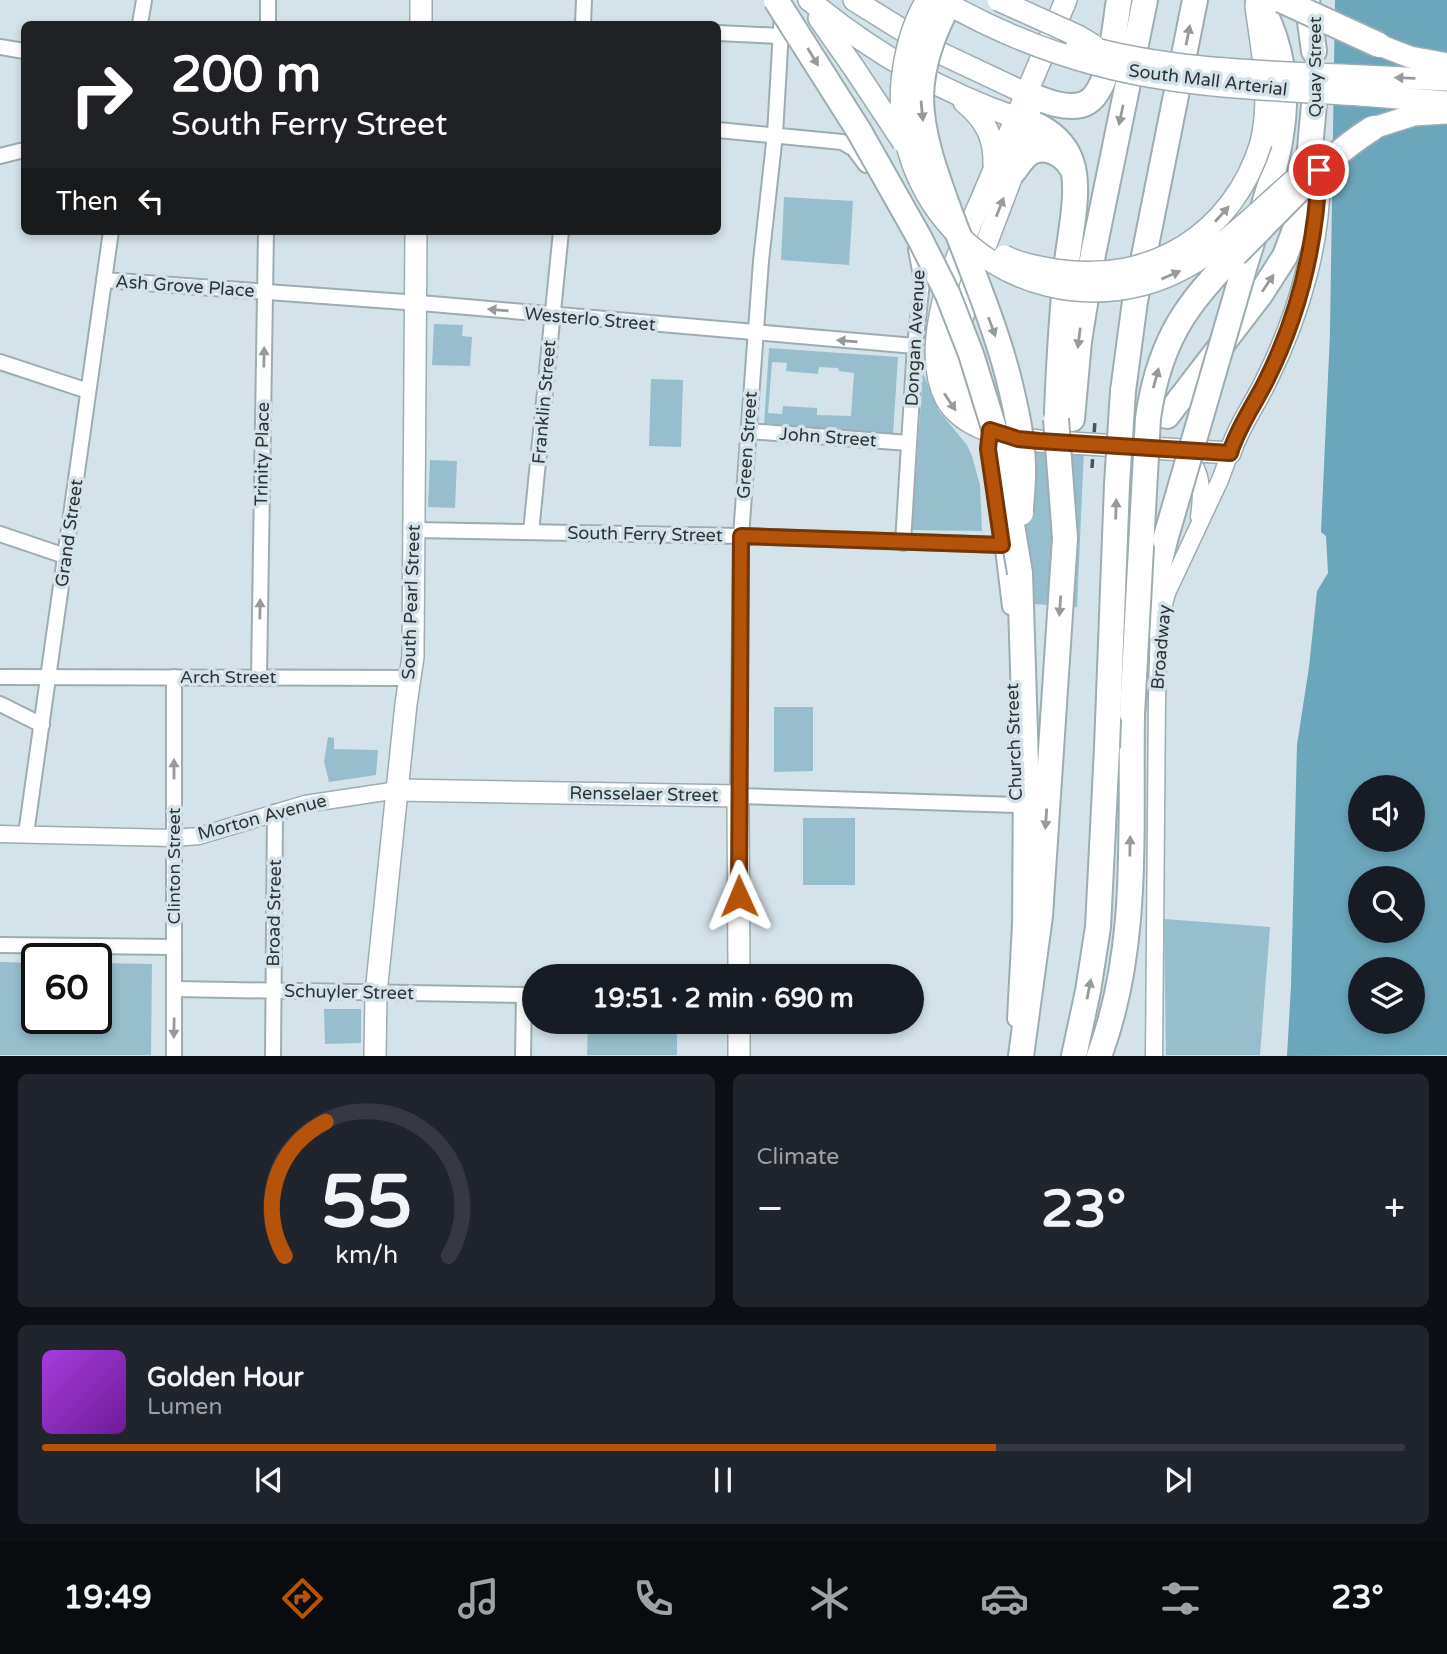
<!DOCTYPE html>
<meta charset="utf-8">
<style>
:root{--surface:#171b24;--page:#20242c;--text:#f1f3f6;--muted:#9ea1a6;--line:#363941;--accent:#b45309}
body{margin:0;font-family:"Varela Round",sans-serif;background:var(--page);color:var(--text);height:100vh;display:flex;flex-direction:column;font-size:26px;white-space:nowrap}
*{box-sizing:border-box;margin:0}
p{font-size:23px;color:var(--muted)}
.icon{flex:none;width:38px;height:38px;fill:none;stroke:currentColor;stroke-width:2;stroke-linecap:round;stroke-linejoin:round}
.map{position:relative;height:1056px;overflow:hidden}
.panel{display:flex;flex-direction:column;gap:18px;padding:18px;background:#0d0f14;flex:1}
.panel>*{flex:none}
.hud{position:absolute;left:21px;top:21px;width:700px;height:214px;border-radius:10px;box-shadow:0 4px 10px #0003;background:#202124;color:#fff;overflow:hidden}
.tools{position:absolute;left:1348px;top:775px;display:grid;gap:14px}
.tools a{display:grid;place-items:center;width:77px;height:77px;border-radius:50%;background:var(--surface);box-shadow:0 4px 10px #0003;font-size:35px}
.speed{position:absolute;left:21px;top:943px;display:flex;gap:14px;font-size:35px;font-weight:700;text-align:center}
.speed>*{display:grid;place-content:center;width:91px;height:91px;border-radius:50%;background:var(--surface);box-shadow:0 4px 10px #0003;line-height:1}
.speed .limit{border:4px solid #111;border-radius:10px;background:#fff;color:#111}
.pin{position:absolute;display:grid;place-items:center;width:60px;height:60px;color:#fff;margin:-30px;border:4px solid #fff;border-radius:50%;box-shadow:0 2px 7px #0007}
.me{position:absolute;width:77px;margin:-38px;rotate:359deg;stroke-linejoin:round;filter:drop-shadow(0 0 5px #0008)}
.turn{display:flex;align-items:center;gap:24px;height:147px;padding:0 35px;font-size:32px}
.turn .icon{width:91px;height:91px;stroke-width:2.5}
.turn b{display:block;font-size:49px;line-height:60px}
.then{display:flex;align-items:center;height:66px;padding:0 35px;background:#0003;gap:14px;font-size:26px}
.big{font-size:52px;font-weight:800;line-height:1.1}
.panel .widget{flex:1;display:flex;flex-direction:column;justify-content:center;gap:10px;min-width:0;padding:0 24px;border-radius:10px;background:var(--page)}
.panel .dial{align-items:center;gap:0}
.dial svg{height:182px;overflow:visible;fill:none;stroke:var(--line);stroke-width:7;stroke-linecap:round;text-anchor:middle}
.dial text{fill:var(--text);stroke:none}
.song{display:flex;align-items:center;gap:21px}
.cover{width:84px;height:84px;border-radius:10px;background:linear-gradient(135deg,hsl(280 70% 55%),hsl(280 70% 35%))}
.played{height:7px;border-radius:4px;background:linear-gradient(90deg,var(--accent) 70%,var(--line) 70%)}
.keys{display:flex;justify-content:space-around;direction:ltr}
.heat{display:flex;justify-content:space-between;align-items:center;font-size:38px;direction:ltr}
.panel .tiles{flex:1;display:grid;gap:18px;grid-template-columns:1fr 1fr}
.widget:last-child{grid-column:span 2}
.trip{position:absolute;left:522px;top:964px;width:402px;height:70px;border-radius:35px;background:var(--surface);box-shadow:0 4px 10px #0003;font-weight:800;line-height:70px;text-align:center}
.dock{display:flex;height:112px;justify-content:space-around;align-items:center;background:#090b0e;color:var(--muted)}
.dock .icon{width:49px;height:49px}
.dock .current{color:var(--accent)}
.dock b{font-size:32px;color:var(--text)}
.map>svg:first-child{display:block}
.green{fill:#97becc;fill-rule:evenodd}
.water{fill:#6ba6ba;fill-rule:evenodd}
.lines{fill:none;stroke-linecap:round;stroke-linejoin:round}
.minor-casing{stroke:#9dacb1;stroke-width:18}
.tertiary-casing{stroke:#9dacb1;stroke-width:19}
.primary-casing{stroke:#9dacb1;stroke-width:24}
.motorway-casing{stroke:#9dacb1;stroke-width:28}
.minor{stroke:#fff;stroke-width:14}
.tertiary{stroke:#fff;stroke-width:16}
.primary{stroke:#fff;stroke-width:21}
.motorway{stroke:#fff;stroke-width:24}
.rail{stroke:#4b5356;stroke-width:3.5;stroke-dasharray:9 9;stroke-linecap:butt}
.primary-bridge-casing{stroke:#9dacb1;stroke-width:24;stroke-linecap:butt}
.motorway-bridge-casing{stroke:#9dacb1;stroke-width:28;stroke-linecap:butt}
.primary-bridge{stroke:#fff;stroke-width:21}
.motorway-bridge{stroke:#fff;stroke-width:24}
.oneway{fill:#969a9a}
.route-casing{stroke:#753606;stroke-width:18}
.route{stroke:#b45309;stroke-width:12}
.labels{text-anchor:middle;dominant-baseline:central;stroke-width:7;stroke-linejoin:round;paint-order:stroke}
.street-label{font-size:18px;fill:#2e3436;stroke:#d4e3e9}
</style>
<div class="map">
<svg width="1447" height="1056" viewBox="0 0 1447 1056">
<rect width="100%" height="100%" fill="#d4e3e9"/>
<g class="green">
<polygon points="784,197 853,201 849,265 781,260"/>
<polygon points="434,324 463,325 462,336 472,337 470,366 432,365"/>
<path d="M769,348L898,357L893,434L764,425ZM772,362L787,363L786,371L818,374L819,367L838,368L839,371L854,373L851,416L817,415V408L783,406L782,414L768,413Z"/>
<polygon points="923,373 938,410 967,445 972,456 980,485 982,531 912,530"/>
<polygon points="651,379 683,380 681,447 649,446"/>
<polygon points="999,446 1084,450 1077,607 1019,603"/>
<polygon points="430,460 457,461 455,508 428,507"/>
<polygon points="774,707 813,707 813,771 774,772"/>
<polygon points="328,737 334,738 334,749 378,750 376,775 329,782 324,762"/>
<rect x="803" y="818" width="52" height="67"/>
<polygon points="1164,919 1270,927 1260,1055 1166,1055"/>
<polygon points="0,962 37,963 37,1018 96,1018 96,963 152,964 151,1055 0,1055"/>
<polygon points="324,1009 361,1009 361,1043 325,1044"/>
<polygon points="588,1022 677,1022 677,1055 587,1055"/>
</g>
<path class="water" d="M1335,0H1447V1055L1287,1056L1291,986L1297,745L1309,667L1317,591L1328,573L1326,536L1321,532L1330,333ZM1360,788H1412V840H1360ZM1360,878H1412V931H1360ZM1360,970H1412V1022H1360Z"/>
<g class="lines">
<defs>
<g id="minor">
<polyline points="782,13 775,134 761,261 741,536 738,796 1016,805"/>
<polyline points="140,24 144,0"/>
<polyline points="268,24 268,0"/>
<polyline points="583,24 584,0"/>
<polyline points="718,33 780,36"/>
<polyline points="0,47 24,51"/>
<polyline points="718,130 842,142 854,149 866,165"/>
<polyline points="0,156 24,150"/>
<polyline points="104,280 432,304 915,346"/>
<polyline points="0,362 88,391"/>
<polyline points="748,431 909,443"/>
<polyline points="999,516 1010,607"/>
<polyline points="414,530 741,536 1002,545"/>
<polyline points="531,532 561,231"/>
<polyline points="0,534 65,556"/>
<polyline points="903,543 915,346 922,282 916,249"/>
<polyline points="0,677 409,678"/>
<polyline points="259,677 266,231"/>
<polyline points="0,704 42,725"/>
<polyline points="26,834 111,231"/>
<polyline points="0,945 174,947"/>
<polyline points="175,989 524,995 523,1056"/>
<polyline points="1015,1019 1020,924"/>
<polyline points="174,1056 174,677"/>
<polyline points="273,1056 275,812"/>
</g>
<g id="tertiary">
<path d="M1187,456C1204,472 1202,495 1199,517"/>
<polyline points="0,834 173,838 199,836 305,804 398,790"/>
<polyline points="1154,1056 1157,697 1159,623 1167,593 1220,480 1230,453"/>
</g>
<g id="primary">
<path d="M809,0C874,54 948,96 1029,122"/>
<polyline points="854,0 936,51 1027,94"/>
<path d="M1066,0C1039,64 1012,127 985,191C968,231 948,272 940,316C935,342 933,374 946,399C964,430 1006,437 1039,441L1230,453C1238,427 1254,406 1266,381C1299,315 1324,233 1318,159"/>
<path d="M1256,6C1262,52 1272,97 1261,143"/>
<polyline points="819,18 854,68"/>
<polyline points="421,24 421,0"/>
<polyline points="1379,45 1410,57 1447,64"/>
<polyline points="1363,76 1447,80"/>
<polyline points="1361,95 1447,102"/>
<path d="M964,102C985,119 995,138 994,165"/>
<polyline points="1373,128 1414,115 1446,113"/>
<polyline points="990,429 961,386 955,363 955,346 972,281 1026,139 1030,122 1029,106"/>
<polyline points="398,790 738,796 739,976"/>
<polyline points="739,1022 739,1056"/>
<polyline points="375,1056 376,993 406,704 413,657 416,231"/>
</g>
<g id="motorway">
<polyline points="1307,0 1314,51"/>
<path d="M1027,94C1043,100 1063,109 1081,105C1111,98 1114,27 1119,0"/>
<path d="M1030,122C1049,130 1064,141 1071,161C1081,188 1070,234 1067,262C1062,312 1059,362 1057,412"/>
<path d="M1014,171C1017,167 1021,161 1025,157C1040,142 1062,152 1071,167"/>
<path d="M1242,275C1270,179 1312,95 1258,0"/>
<polyline points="1123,391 1135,301 1195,0"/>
<polyline points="1167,416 1260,295 1285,256 1300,216 1308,171 1314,104"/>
<polyline points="1072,419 1079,341 1093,254 1145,0"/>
<polyline points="1020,573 1026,765 1025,931"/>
<polyline points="1143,629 1165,540"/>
<polyline points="1021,1056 1040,916 1065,538"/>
<polyline points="1074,1056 1088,991 1098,927 1107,748"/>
<path d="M1099,1056C1140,948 1130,828 1132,714L1134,693"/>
</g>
</defs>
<use href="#minor" class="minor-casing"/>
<use href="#tertiary" class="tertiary-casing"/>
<use href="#primary" class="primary-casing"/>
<use href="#motorway" class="motorway-casing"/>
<use href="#minor" class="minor"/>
<use href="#tertiary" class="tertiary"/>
<use href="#primary" class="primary"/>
<use href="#motorway" class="motorway"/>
<polyline class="rail" points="1092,468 1095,420"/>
<defs>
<g id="primary-bridge">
<path d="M927,0C912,24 905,53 902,81C891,214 1012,317 1141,285C1203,270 1247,221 1293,181"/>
<path d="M941,0C1012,41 1092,69 1173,80C1235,89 1298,91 1361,95"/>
<polyline points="998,0 1078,36 1093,45"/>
<path d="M1077,44C1171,71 1266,72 1363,76"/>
<polyline points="854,68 903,142"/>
<path d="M1004,256C1020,264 1038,267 1056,270C1151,285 1233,234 1261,143"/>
</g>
<g id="motorway-bridge">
<polyline points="776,0 859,131 920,239 948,295 971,354 998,441 1020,573"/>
<path d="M951,0C934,30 922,61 921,96C921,135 936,174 949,210C969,264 993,319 1008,376C1016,408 1024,443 1023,476C1023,488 1021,501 1021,513"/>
<polyline points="1281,0 1379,45"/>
<polyline points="1056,419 1065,538"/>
<polyline points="1165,540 1242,275"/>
<path d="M1132,714L1148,418C1162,319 1204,287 1270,219C1303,186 1333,153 1373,128"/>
<polyline points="1107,748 1117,484 1123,391"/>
</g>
</defs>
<use href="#primary-bridge" class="primary-bridge-casing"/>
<use href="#motorway-bridge" class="motorway-bridge-casing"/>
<use href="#primary-bridge" class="primary-bridge"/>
<use href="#motorway-bridge" class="motorway-bridge"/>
</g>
<defs><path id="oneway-solid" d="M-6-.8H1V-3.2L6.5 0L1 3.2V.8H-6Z" transform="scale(1.75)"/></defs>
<g class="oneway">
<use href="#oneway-solid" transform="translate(1188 35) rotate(-79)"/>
<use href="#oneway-solid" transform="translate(813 57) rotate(59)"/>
<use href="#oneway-solid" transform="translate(1405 78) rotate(-178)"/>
<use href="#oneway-solid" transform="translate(922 111) rotate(85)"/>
<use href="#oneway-solid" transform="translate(1121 115) rotate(102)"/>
<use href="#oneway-solid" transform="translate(1000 207) rotate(-69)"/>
<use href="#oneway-solid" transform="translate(1222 214) rotate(-48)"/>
<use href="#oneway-solid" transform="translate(1171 275) rotate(-23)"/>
<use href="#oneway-solid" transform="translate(1268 283) rotate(-56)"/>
<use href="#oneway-solid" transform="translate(498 310) rotate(-175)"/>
<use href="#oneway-solid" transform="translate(992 327) rotate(70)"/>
<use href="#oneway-solid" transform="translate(1079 338) rotate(97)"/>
<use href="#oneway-solid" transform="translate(847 341) rotate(-175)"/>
<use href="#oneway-solid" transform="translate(264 357) rotate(-89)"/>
<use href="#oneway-solid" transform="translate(1156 378) rotate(-75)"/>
<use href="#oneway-solid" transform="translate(950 402) rotate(56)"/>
<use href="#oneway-solid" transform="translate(1116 509) rotate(-88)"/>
<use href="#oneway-solid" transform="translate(1060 606) rotate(94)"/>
<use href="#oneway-solid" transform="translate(260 609) rotate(-89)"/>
<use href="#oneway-solid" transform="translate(174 769) rotate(-90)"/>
<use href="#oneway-solid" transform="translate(1046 819) rotate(94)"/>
<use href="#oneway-solid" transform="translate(1130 846) rotate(-89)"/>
<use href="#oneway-solid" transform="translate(1089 989) rotate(-79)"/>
<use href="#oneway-solid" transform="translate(174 1028) rotate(91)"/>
</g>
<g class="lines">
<defs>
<path id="route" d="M739,896L741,536L1002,545L988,449L990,430L1018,439L1039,441L1230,453C1238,427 1254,405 1266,381C1299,315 1316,243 1319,170"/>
</defs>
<use href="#route" class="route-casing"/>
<use href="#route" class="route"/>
</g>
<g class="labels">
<g class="street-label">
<text transform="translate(1315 67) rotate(-90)">Quay Street</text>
<text transform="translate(1208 80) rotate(7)">South Mall Arterial</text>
<text transform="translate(185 286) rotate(4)">Ash Grove Place</text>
<text transform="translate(590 319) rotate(5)">Westerlo Street</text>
<text transform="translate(915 338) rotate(-87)">Dongan Avenue</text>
<text transform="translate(544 402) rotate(-85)">Franklin Street</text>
<text transform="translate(828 437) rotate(4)">John Street</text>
<text transform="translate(747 445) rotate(-86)">Green Street</text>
<text transform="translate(262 454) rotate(-89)">Trinity Place</text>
<text transform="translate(69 533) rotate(-82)">Grand Street</text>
<text transform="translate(645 534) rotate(1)">South Ferry Street</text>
<text transform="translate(411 602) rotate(-88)">South Pearl Street</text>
<text transform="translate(1161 647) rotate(-85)">Broadway</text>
<text x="228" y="677">Arch Street</text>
<text transform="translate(1014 742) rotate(-92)">Church Street</text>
<text transform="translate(644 794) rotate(1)">Rensselaer Street</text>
<text transform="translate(262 817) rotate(-15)">Morton Avenue</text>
<text transform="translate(174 866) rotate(-90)">Clinton Street</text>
<text transform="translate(274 913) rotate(-89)">Broad Street</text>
<text transform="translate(349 992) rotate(1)">Schuyler Street</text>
</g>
</g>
</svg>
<div class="tools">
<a><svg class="icon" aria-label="sound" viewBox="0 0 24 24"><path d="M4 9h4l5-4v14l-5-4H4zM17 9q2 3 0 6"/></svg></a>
<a><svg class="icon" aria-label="search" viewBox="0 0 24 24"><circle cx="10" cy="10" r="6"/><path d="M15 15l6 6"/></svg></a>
<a><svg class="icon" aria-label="layers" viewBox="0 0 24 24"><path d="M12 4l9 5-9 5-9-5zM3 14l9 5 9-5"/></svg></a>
</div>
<div class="speed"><div class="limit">60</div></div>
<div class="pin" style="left:1319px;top:170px;background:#d93025"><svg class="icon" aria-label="arrive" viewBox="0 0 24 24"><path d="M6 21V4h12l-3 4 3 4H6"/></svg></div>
<svg class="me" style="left:739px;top:896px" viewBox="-20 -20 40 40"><path d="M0-17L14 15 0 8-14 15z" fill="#b45309" stroke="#fff" stroke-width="4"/></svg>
<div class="trip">19:51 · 2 min · 690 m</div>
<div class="hud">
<div class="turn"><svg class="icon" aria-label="right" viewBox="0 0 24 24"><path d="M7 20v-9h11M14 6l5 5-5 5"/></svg><div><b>200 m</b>South Ferry Street</div></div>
<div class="then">Then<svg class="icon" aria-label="left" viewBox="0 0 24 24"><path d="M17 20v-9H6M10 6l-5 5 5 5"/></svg></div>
</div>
</div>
<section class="panel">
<div class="tiles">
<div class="widget dial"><svg viewBox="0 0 100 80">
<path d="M14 69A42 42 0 1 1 86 69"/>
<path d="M14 69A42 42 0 0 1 32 10" stroke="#b45309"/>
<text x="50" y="56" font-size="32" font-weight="700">55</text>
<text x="50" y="72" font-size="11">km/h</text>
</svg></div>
<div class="widget"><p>Climate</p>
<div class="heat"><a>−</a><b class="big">23°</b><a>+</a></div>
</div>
<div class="widget">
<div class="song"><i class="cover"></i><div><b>Golden Hour</b><p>Lumen</p></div></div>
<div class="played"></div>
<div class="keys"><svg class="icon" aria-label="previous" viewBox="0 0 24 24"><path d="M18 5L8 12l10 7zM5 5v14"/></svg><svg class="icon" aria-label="pause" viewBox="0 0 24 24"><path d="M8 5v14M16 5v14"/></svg><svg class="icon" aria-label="next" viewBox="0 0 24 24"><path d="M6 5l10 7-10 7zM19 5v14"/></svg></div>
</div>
</div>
</section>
<nav class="dock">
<b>19:49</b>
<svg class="icon current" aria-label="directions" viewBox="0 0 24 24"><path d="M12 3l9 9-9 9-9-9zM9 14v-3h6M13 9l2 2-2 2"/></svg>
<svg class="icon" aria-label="music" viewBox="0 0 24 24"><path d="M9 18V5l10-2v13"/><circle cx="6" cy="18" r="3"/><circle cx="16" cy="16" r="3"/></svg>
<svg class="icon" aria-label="phone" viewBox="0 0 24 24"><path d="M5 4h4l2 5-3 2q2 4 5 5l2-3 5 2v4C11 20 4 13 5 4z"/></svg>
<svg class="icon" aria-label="climate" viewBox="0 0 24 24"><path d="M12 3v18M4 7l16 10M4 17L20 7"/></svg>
<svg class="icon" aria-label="car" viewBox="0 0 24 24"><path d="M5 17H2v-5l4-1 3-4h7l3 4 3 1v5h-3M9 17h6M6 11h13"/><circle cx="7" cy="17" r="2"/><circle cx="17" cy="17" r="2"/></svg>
<svg class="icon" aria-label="filters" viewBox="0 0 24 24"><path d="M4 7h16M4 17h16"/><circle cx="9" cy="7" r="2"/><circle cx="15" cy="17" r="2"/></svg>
<b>23°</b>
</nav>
